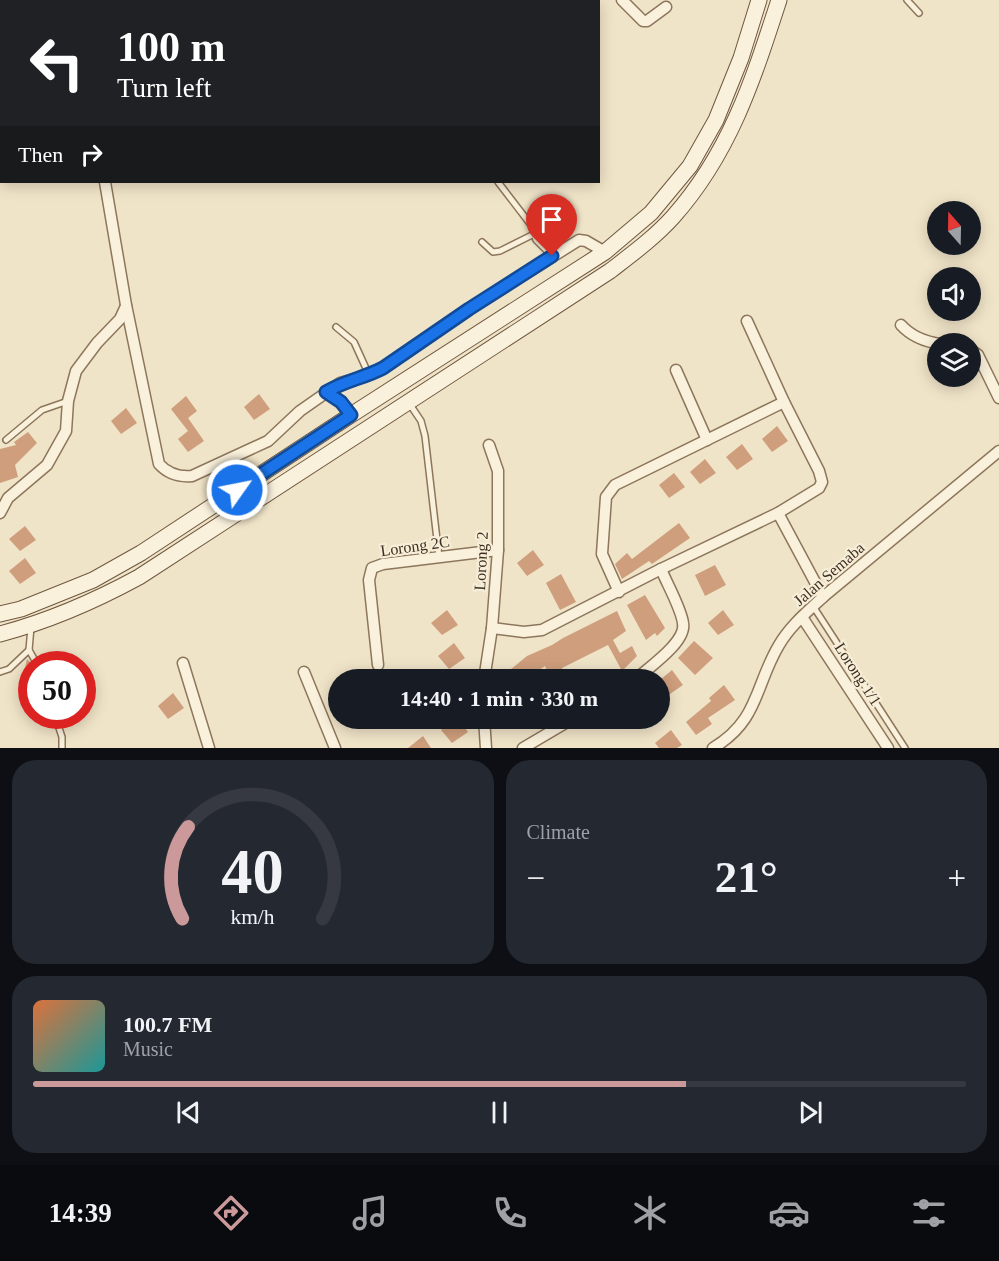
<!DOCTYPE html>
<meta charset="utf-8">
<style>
:root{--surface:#171b24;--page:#242831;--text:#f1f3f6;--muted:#9ea1a6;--line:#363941;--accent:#cc999b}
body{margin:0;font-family:Georgia,serif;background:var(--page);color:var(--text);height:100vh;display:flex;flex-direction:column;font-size:22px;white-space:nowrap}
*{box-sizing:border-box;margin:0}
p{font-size:20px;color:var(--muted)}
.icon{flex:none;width:33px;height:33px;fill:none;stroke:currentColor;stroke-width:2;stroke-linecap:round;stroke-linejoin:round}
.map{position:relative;height:748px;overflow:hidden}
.details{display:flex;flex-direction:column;gap:12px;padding:12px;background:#0d0f14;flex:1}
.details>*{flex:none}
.banner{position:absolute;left:0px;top:0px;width:600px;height:183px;box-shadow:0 3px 15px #0003;background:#202124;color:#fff;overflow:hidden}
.needle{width:39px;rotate:340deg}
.fabs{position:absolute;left:927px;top:201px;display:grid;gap:12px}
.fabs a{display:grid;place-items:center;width:54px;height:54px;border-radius:50%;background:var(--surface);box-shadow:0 3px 15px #0003;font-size:30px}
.speed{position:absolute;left:18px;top:651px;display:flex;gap:12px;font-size:30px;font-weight:700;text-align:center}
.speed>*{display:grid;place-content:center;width:78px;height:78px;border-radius:50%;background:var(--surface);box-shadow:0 3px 15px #0003;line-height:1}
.speed .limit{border:9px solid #d22;background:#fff;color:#111}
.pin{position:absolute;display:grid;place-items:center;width:51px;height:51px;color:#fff;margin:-62px -26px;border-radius:50% 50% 50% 0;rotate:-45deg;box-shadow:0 0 6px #0007}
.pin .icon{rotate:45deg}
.me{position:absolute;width:66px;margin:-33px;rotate:57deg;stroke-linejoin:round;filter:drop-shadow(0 0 4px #0008)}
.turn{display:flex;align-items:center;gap:21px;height:126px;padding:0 18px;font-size:27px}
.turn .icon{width:78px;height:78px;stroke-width:2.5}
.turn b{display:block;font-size:42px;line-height:51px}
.then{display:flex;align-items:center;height:57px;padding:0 18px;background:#0003;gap:12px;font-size:22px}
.big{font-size:45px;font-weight:700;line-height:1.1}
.details .tile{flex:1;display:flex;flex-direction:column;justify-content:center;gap:9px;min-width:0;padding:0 21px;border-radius:24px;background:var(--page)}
.details .dial{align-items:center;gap:0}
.dial svg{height:156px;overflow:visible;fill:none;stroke:var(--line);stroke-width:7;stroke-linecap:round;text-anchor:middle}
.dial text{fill:var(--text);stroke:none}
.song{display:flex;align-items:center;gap:18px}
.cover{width:72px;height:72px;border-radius:9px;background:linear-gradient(135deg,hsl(20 70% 55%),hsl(180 70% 35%))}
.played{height:6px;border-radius:3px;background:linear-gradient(90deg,var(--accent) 70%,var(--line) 70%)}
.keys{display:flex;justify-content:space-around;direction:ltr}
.heat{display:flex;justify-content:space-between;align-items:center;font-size:33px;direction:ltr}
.details .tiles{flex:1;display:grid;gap:12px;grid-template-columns:1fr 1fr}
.tile:last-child{grid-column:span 2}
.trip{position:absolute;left:328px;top:669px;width:342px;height:60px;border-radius:30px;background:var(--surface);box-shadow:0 3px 15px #0003;font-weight:700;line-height:60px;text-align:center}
.tabs{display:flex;height:96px;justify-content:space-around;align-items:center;background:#090b0e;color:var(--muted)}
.tabs .icon{width:42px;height:42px}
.tabs .current{color:var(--accent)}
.tabs b{font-size:27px;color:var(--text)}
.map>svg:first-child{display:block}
.building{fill:#cf9f7d}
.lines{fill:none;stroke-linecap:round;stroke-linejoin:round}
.lane-casing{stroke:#8d765c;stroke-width:8}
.street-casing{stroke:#8d765c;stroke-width:13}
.secondary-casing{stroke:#6f573f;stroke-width:17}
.lane{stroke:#faf1dc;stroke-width:5}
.street{stroke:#faf1dc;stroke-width:10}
.secondary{stroke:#faf1dc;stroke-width:15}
.route-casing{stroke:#114b97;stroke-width:15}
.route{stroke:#1a73e8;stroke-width:10}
.labels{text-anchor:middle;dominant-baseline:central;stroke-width:4.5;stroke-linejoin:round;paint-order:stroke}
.street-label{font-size:16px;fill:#3d2e20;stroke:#f7eed8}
</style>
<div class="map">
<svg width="999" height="748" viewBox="0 0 999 748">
<rect width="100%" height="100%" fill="#f0e4c8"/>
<g class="building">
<polygon points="259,394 270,409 254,420 244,407"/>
<polygon points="186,396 197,411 188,418 204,441 188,452 178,439 188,431 171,409"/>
<polygon points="126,408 137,423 121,434 111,421"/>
<polygon points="777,426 788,441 772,452 762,439"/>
<polygon points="28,432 37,443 15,465 18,477 0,483 0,449 16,445 14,442"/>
<polygon points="742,444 753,459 737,470 726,457"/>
<polygon points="705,459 716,473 700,484 690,472"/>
<polygon points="674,473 685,487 669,498 659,485"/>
<polygon points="679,523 690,538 652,564 649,561 622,579 615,564 627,553 632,559"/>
<polygon points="25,526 36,540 20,551 9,539"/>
<polygon points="533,550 544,565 527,576 517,563"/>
<polygon points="25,558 36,573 20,584 9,571"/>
<polygon points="715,565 726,585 705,596 695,575"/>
<polygon points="561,574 576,602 560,610 546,583"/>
<polygon points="645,595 665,628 657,636 655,633 646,640 627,605"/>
<polygon points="447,610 458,625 442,635 431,623"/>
<polygon points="723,610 734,625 718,635 708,623"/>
<polygon points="617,611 626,631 613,640 620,653 632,646 637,656 622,671 608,645 562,668 566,675 557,680 551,680 545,666 525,680 518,680 510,670 527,656 552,645 563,638"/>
<polygon points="694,641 713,658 695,675 678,658"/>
<polygon points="454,643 465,658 449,669 438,656"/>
<polygon points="27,659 32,664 32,678 23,677"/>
<polygon points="672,670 683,685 667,696 660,687 660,680"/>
<polygon points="724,685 735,700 708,718 712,724 696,735 686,722 711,701 709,698"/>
<polygon points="173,693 184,708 168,719 158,706"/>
<polygon points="455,718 458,718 468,732 452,743 441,730"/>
<polygon points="671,730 682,745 677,748 659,748 655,743"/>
<polygon points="423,736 431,748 408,748"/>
</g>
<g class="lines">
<defs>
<g id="lane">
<polyline points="145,0 146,2"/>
<polyline points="269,0 269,2"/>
<polyline points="365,0 365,2"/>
<polyline points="413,0 414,2"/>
<polyline points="907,0 919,13"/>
<polyline points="498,182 531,225 536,240 552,256"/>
<polyline points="482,242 493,252 500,251 534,234"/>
<polyline points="336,327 354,342 369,375"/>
<polyline points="409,403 421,421 425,436 439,557"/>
<polyline points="6,440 42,410 68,401"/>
<polyline points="813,606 905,748"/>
<polyline points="29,650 37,664"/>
<polyline points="0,672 9,669 29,650 31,627"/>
<polyline points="55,716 62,737 62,748"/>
</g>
<g id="street">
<polyline points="73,0 73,2"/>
<polyline points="622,0 643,21 647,21 666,7"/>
<polyline points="45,2 52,0"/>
<polyline points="549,2 550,0"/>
<polyline points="0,10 2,10"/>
<path d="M105,182L126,305L159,464C168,474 180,477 192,476L268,441L300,411L340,383L369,375L383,368L469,309L579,240L586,241L605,252"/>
<path d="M901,325C911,336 926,342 941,344"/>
<polyline points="970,349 978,355 999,398"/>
<polyline points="676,370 707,440"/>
<polyline points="326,392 341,402 351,415"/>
<polyline points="0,513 8,498 47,465 66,431 68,401 76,371 97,343 120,319 126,306"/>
<polyline points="778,513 823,597"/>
<polyline points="619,592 602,554 606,497 615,485 784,402"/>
<polyline points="802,617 888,748"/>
<polyline points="492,628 524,632 542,630 661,569 778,513 819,488 822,482 819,471 784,402 747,321"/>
<polyline points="183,663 209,748"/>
<polyline points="378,665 369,580 372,568 383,564 498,550"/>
<polyline points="304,672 335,748"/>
<polyline points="484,680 492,628 498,550 498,471 489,445"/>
<path d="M635,680C648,668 687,642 683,623C681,608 667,584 661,569"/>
<polyline points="484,718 486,748"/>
<polyline points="523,748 574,718"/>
<path d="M713,748C759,721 755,685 779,645C790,626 807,612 823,597L999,451"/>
</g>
<g id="secondary">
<polyline points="0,614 21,609 93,580 141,553 351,415 605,252 651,213 690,166 716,120 741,58 759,0"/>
<path d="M0,634C49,621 95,601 139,577L610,271C632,254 654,238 673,217C730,153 753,80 779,0"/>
</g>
</defs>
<use href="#lane" class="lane-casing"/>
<use href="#street" class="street-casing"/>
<use href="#secondary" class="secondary-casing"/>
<use href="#lane" class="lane"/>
<use href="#street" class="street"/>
<use href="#secondary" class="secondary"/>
</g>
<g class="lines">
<defs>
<path id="route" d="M237,490L351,415L341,402L326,392C344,381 364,378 383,368L469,309L552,256"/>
</defs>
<use href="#route" class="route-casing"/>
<use href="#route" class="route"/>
</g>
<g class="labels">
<g class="street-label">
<text transform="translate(415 546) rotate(-8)">Lorong 2C</text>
<text transform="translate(481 561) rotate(-87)">Lorong 2</text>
<text transform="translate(829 574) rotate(-41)">Jalan Semaba</text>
<text transform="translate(858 674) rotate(57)">Lorong 1/1</text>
</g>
</g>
</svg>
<div class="fabs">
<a><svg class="needle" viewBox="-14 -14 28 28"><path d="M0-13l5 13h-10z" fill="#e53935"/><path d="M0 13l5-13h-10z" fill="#9ea1a6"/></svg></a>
<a><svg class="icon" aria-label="sound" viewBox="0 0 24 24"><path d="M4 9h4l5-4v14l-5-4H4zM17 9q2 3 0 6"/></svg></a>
<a><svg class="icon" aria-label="layers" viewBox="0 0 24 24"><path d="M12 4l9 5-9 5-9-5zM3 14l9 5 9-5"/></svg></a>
</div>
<div class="speed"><div class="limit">50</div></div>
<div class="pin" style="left:552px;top:256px;background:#d93025"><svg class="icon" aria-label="arrive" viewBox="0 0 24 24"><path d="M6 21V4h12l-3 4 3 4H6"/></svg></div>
<svg class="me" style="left:237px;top:490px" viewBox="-20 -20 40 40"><circle r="17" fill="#1a73e8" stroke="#fff" stroke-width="3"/><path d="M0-11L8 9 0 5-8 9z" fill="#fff"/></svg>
<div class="trip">14:40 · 1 min · 330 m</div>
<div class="banner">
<div class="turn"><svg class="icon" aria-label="left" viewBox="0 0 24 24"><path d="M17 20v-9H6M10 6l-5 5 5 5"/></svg><div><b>100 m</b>Turn left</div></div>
<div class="then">Then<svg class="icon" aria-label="right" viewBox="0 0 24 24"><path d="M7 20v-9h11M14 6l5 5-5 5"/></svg></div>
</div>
</div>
<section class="details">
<div class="tiles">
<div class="tile dial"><svg viewBox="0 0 100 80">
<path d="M14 69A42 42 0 1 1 86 69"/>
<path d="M14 69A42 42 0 0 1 17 22" stroke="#cc999b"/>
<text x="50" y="56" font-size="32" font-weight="700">40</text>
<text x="50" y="72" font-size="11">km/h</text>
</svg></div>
<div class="tile"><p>Climate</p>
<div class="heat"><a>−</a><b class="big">21°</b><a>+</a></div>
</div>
<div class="tile">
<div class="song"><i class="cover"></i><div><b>100.7 FM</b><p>Music</p></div></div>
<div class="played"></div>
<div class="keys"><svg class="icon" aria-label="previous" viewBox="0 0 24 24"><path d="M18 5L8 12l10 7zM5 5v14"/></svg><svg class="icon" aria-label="pause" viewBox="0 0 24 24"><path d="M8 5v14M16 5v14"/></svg><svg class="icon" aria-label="next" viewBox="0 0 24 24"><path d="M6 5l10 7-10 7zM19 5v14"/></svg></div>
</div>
</div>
</section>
<nav class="tabs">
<b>14:39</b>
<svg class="icon current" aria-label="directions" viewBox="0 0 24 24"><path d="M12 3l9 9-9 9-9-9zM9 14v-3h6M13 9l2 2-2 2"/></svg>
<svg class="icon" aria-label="music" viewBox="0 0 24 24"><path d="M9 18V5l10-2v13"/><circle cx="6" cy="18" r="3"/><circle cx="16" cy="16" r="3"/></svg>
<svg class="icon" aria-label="phone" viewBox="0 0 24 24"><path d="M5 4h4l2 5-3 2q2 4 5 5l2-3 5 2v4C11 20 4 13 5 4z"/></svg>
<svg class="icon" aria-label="climate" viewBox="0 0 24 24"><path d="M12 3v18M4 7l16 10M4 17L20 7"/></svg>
<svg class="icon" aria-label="car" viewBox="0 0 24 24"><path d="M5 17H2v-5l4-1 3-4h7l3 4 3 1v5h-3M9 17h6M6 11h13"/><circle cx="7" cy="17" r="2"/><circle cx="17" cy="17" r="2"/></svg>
<svg class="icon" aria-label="filters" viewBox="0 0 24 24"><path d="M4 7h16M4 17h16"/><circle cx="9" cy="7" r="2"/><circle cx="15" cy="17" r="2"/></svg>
</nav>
